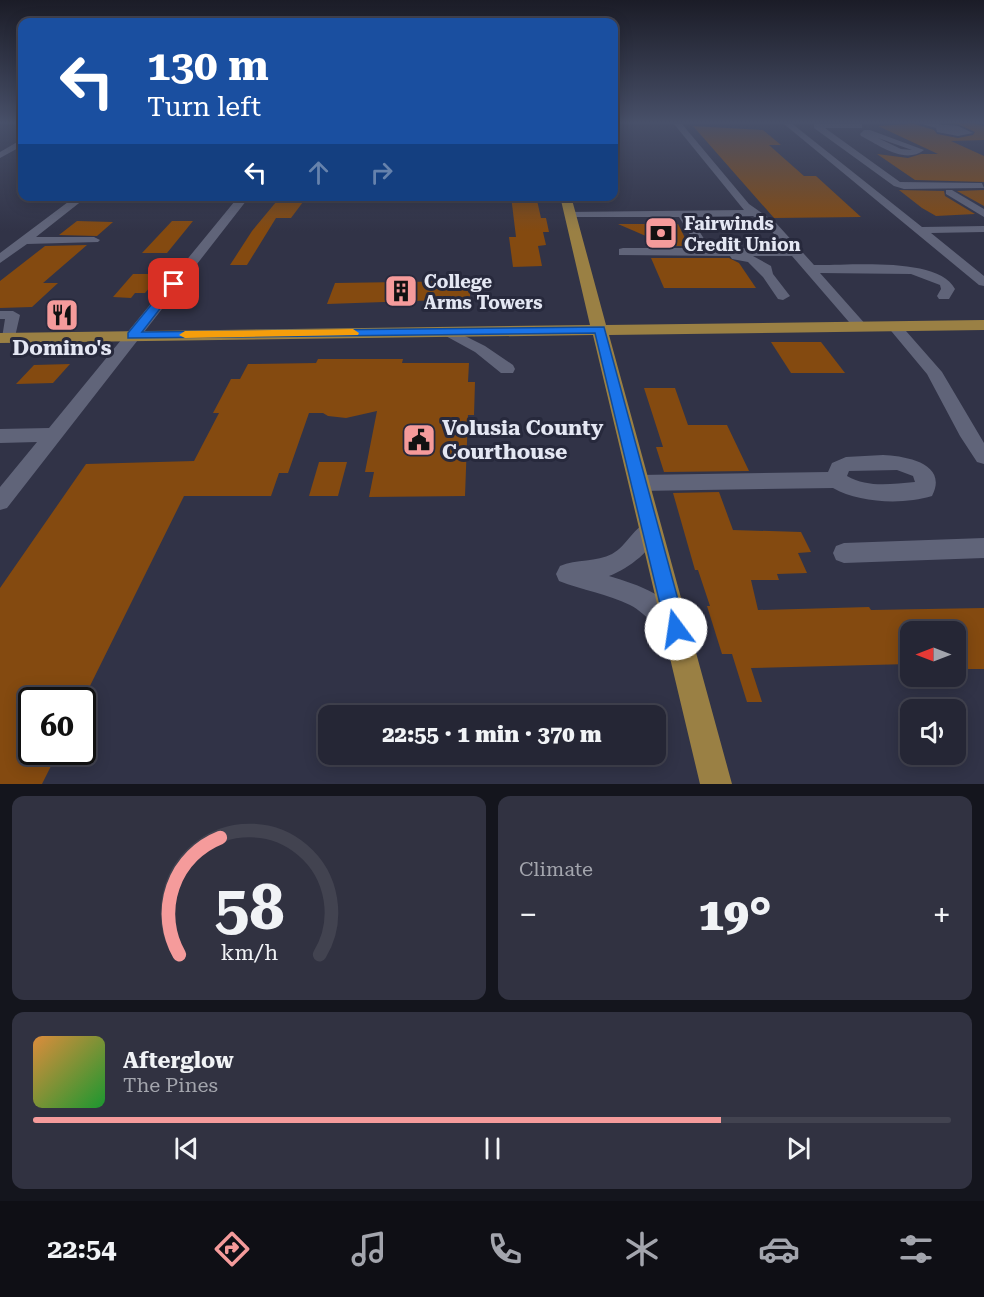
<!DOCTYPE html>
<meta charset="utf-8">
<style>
:root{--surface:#252635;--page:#313241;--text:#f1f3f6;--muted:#a3a5ad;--line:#424350;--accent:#f59b9b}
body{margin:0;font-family:"Roboto Serif",serif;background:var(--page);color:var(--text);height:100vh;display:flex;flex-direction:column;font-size:22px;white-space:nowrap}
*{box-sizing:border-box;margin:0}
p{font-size:20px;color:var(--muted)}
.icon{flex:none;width:33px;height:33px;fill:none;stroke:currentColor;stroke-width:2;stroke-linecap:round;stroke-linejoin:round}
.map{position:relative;height:784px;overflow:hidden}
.sheet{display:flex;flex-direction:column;gap:12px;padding:12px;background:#14151d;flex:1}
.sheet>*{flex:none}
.banner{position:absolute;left:18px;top:18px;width:600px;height:183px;border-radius:12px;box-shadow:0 3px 15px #0003,0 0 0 2px var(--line);background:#1a4fa0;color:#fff;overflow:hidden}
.needle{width:39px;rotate:270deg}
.tools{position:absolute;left:900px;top:621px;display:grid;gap:12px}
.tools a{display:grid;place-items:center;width:66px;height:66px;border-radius:12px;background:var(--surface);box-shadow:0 3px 15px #0003,0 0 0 2px var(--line);font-size:30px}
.speed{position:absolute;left:18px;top:687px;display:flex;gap:12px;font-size:30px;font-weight:700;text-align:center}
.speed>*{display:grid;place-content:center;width:78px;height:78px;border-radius:50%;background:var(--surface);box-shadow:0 3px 15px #0003,0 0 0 2px var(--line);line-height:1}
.speed .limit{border:3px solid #111;border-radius:9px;background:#fff;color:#111}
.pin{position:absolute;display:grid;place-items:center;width:51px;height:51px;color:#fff;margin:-26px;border-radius:12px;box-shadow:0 3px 9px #0006}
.me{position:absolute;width:66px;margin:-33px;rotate:346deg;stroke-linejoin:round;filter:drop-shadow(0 0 4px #0008)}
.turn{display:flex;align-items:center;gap:21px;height:126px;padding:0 30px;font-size:27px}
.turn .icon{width:78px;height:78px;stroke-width:2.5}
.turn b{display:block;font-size:42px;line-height:51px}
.lanes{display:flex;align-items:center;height:57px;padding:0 30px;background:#0003;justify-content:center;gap:30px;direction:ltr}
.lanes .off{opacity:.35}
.big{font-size:45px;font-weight:800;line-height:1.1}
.sheet .widget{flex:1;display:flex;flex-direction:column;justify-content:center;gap:9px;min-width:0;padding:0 21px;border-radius:12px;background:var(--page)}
.sheet .dial{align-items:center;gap:0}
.dial svg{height:156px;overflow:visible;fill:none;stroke:var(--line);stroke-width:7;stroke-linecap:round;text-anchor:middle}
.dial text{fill:var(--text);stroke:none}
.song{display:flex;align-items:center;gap:18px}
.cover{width:72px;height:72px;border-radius:9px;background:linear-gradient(135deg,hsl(30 70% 55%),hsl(130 70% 35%))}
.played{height:6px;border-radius:3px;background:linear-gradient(90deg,var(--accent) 75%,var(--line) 75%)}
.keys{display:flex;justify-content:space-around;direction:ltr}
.heat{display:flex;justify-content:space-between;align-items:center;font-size:33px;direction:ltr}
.sheet .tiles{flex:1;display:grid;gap:12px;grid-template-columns:1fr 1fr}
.widget:last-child{grid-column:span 2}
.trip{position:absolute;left:318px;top:705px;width:348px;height:60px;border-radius:12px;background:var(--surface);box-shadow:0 3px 15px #0003,0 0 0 2px var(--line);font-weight:800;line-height:60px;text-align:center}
.menu{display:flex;height:96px;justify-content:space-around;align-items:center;background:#0f0f15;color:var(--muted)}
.menu .icon{width:42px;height:42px}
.menu .on{color:var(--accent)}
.menu b{font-size:27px;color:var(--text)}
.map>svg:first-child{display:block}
.building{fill:#844a10}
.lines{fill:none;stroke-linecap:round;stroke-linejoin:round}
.minor{fill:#606479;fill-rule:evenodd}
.major{fill:#9a8044;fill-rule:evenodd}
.route{fill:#1a73e8;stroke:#114b97;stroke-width:1.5}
.slow{fill:#f59e0b}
.labels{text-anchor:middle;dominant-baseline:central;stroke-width:6;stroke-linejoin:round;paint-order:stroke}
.far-poi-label{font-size:18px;font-weight:bold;fill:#e4e7f3;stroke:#27293c;text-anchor:start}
.poi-label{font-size:21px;font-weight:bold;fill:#e4e7f3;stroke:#27293c}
</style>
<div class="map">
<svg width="984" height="784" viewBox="0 0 984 784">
<rect width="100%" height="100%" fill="#313347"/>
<g class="building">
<polygon points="908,122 934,130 937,134 958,138 973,135 975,132 958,124 934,122 970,122 984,126 984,140 951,141 984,156 984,182 915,180 877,154 908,158 921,154 938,154 878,126 908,124"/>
<polygon points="693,126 763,130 781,145 769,145 804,176 816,176 861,217 774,218"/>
<polygon points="899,190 944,191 945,196 975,214 936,216 922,208"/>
<polygon points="984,190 984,206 957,191"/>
<polygon points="281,196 300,196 297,202 303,202 291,218 276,218 247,265 230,265 252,231"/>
<polygon points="511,196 536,196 541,218 546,218 549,232 543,232 546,245 538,246 542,266 513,267 509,237 516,237"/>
<polygon points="77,221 113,222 97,236 59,235"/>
<polygon points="172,221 193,221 167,253 142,253"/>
<polygon points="618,224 678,224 689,246 669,246"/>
<polygon points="87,245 43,283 58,283 32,307 0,308 0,281 45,246"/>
<polygon points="651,258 729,258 739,263 756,288 664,288"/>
<polygon points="133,274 161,274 145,293 135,293 131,298 113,297"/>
<polygon points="470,281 470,299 327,304 335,283"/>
<polygon points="771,342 821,342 845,373 791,373"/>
<polygon points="318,359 403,359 402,363 469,363 468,382 475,382 474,415 468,415 465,496 369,497 374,472 365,472 377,411 346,418 328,416 323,413 309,413 288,473 279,473 271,496 184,496 83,700 32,700 32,752 58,752 42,784 0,784 0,588 86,464 194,461 219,413 213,413 231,379 240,379 248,364 316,363"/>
<polygon points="70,364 53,383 16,384 34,365"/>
<polygon points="644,388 675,388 688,425 727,425 749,471 664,472 656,447 663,447"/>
<polygon points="319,462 347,462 338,496 309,496"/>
<polygon points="719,492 733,530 801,532 811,552 798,553 807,573 777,574 779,580 751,580 758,610 869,607 871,610 984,608 984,669 956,669 956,632 910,632 910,664 751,668 762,702 747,702 732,654 722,654 707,606 710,606 698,570 695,570 673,493"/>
</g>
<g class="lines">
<g class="minor">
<path d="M614,122H790L922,227L984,226V232L931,233L984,276V286L979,285L784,124H682L749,204L776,223L814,265C847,266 938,256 955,289L949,299H939L937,296L941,289L940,285L911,274L820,273L867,326L860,330L855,329L792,256H753L771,266L773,274L790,296L783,300L778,299L763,277L748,262L732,259L730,256L619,255V249L623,248H698L679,217H570L565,214L566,212L744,210L674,124H614ZM753,216L768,227L786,248H710L690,217Z"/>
<polygon points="915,122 958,126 973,133 958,136 937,132 936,128"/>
<polygon points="817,124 862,124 862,128 825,128 900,182 982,183 984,188 904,189 894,186 814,128 814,124"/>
<path d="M864,130H870L924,150C905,165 879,145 861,136L860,134ZM878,138L912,150L901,149Z"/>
<polygon points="19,141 22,141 22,146 0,158 0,152"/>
<polygon points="946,190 952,190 984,209 984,217 946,194"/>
<polygon points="76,196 88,196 36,237 94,237 100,240 98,242 27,244 0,263 0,253"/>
<polygon points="239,196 250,196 7,508 0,510 0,487 37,442 0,443 0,429 49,428"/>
<polygon points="0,311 13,311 20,315 14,341 9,342 2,338 5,319 0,319"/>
<polygon points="894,322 899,323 942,372 984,443 984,464 977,462 960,436 927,374 887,326"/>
<polygon points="449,328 485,346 513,365 515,369 513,373 501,373 475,352 444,335 442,332 444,329"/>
<path d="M883,455C905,456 949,463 932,496C903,505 859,503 833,488L639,491L632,489L629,483L632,477L639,475L828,472L832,463L846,457ZM897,470L913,476L915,482C891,484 868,488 847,476L849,471Z"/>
<path d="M651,520L658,523L662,529C652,550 630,568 609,576C639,585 673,596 686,627L683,636L674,639C657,632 648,614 630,605C608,594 582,590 559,581L556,574L560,566C576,559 597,562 612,554C627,546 634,526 651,520Z"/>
<polygon points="984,538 984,558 844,563 836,560 833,553 836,546 844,543"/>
</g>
<polygon class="major" points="560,196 571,196 606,325 984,320 984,330 609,335 732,784 700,784 593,335 0,343 0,333 590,325"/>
</g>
<linearGradient id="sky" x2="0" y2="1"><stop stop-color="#1b1c27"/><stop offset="0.53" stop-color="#485069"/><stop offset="1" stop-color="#485069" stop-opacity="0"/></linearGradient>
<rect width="984" height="231" fill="url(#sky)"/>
<polygon class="route" points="174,281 179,284 142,332 604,327 686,629 683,636 676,639 669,636 666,629 595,333 128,338 128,333 170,282"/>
<polygon class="slow" points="353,329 359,333 358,335 185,338 179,335 185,331"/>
<defs>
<symbol id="bank-square" viewBox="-11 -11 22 22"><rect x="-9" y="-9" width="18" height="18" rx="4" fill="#f59b9b" stroke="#27293c"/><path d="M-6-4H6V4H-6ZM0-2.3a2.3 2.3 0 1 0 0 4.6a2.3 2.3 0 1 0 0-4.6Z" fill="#111"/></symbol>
<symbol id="building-square" viewBox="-11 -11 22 22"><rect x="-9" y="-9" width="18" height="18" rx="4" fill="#f59b9b" stroke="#27293c"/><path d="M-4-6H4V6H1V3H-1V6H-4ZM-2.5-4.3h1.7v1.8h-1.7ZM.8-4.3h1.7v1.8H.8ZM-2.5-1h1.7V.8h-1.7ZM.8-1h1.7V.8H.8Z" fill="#111"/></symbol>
<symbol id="restaurant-square" viewBox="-11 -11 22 22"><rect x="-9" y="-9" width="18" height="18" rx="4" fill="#f59b9b" stroke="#27293c"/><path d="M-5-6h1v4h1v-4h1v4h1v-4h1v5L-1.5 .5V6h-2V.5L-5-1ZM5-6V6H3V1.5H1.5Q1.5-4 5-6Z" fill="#111"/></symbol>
<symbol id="civic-square" viewBox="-11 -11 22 22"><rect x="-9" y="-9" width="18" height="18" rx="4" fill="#f59b9b" stroke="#27293c"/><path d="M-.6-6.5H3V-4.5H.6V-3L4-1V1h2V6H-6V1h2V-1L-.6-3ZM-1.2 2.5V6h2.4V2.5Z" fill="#111"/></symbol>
</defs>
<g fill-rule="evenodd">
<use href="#bank-square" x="642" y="214" width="38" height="38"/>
<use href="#building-square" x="382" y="272" width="38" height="38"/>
<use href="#restaurant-square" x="43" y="296" width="38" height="38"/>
<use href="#civic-square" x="400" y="421" width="38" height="38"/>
</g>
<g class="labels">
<g class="far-poi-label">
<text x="684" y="223">Fairwinds<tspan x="684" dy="21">Credit Union</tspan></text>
<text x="424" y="281">College<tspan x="424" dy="21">Arms Towers</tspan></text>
</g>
<g class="poi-label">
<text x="62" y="348">Domino's</text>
<text x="442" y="428" text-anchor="start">Volusia County<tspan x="442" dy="24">Courthouse</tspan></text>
</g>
</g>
</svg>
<div class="tools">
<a><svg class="needle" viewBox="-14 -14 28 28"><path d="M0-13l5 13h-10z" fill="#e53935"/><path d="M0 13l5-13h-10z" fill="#a3a5ad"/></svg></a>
<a><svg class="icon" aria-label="sound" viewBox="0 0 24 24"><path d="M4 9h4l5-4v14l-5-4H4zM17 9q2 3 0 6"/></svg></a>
</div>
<div class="speed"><div class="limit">60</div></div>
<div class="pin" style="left:174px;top:284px;background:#d93025"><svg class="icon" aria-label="arrive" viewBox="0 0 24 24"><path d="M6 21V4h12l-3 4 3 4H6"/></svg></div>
<svg class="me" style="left:676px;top:629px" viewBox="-20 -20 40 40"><circle r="19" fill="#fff"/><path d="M0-13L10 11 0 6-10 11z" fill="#1a73e8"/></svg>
<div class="trip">22:55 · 1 min · 370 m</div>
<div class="banner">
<div class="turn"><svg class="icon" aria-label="left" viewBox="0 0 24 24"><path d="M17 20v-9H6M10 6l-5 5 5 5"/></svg><div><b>130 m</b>Turn left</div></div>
<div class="lanes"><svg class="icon" aria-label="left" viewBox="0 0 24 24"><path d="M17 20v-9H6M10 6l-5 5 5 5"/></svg><svg class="icon off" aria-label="ahead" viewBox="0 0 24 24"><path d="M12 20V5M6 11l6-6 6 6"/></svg><svg class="icon off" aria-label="right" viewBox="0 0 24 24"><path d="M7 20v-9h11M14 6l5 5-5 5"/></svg></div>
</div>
</div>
<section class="sheet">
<div class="tiles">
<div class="widget dial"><svg viewBox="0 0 100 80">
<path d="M14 69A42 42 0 1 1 86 69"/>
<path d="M14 69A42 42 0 0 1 35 9" stroke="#f59b9b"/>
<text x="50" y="56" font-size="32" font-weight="700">58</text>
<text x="50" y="72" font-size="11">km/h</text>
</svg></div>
<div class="widget"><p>Climate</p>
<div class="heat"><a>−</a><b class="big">19°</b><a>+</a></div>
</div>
<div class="widget">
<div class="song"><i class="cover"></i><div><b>Afterglow</b><p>The Pines</p></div></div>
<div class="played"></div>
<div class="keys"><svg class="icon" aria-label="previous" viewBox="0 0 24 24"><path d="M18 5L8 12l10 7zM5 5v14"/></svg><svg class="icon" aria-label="pause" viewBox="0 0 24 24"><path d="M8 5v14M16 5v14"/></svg><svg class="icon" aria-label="next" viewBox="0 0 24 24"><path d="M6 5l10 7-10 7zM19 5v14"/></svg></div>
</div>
</div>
</section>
<nav class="menu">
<b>22:54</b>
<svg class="icon on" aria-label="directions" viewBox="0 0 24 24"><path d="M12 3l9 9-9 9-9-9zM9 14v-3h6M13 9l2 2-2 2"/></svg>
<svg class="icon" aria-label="music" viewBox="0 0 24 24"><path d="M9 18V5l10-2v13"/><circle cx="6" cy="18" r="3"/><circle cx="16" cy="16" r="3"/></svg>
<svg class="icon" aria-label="phone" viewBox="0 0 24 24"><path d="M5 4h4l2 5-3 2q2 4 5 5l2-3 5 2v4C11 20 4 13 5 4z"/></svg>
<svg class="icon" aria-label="climate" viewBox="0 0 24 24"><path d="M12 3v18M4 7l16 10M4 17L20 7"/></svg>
<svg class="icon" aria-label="car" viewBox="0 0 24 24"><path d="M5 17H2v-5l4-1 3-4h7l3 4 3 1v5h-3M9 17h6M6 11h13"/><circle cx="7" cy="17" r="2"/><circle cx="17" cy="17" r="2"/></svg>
<svg class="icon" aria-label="filters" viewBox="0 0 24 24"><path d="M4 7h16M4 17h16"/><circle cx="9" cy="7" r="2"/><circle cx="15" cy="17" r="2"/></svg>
</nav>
